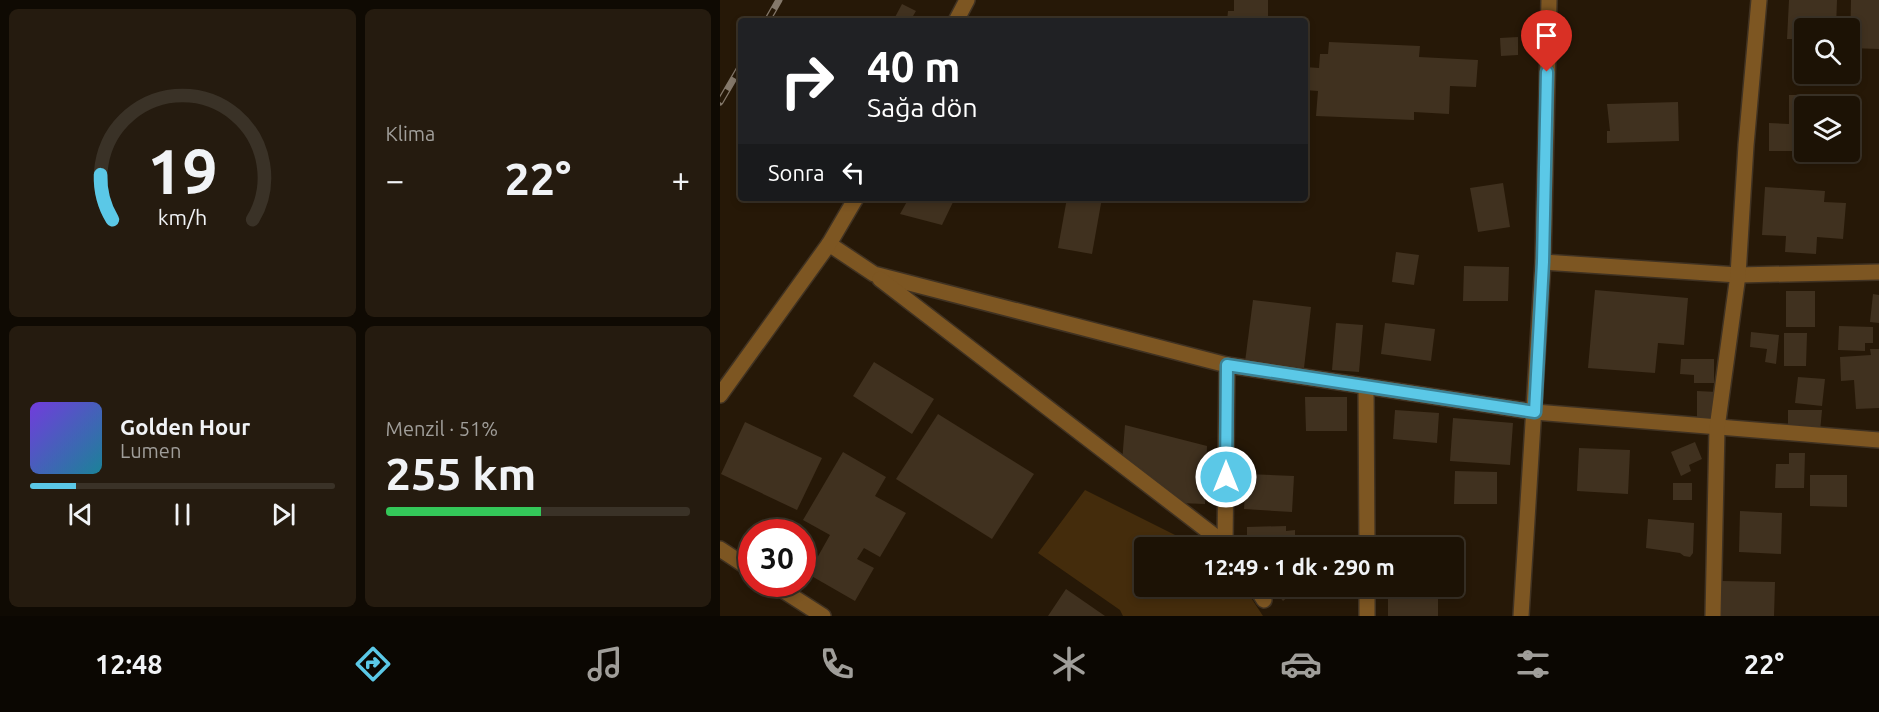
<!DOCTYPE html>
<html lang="tr">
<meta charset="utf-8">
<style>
:root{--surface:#1c1205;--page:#251b0f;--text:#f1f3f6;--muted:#a09e9a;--line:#3a3227;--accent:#5bc8e7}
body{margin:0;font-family:Ubuntu,sans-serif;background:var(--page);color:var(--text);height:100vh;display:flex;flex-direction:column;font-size:22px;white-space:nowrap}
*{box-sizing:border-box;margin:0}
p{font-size:20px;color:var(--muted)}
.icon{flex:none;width:33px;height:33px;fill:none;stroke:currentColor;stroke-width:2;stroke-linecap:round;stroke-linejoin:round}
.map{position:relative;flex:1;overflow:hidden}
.sheet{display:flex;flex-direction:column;gap:9px;padding:9px;background:#0f0a03;width:720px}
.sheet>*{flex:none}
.top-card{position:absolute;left:18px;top:18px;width:570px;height:183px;border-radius:6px;box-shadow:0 3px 9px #0003,0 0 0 2px var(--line);background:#202124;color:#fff;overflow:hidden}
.tools{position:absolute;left:1074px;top:18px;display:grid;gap:12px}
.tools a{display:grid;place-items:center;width:66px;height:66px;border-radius:6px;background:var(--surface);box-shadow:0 3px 9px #0003,0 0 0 2px var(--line);font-size:30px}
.speed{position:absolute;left:18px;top:519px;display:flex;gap:12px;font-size:30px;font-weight:700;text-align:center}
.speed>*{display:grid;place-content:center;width:78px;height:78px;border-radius:50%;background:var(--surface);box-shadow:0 3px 9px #0003,0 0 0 2px var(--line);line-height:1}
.speed .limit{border:9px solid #d22;background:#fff;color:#111}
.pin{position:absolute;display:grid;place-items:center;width:51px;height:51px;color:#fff;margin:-62px -26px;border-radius:50% 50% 50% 0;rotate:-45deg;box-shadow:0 0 6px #0007}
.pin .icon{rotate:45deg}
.me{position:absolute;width:66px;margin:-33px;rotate:0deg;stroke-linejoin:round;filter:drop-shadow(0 0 4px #0008)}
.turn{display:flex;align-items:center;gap:21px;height:126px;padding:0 30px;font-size:27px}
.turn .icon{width:78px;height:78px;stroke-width:2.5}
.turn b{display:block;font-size:42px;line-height:51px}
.then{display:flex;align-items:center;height:57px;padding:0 30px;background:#0003;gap:12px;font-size:22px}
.big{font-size:45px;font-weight:700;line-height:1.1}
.sheet .card{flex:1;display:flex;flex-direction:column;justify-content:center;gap:9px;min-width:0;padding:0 21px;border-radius:9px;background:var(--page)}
.sheet .dial{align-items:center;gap:0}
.dial svg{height:156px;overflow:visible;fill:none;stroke:var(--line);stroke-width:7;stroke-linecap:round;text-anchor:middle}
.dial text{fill:var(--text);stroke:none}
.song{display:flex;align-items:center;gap:18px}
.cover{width:72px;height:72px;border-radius:9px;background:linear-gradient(135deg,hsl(260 70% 55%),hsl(190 70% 35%))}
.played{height:6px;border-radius:3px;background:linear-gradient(90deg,var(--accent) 15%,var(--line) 15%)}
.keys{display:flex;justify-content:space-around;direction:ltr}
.heat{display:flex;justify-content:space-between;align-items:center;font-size:33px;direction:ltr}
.charge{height:9px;border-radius:4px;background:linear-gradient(90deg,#34c759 51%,var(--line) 0)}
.sheet .tiles{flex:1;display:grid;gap:9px;grid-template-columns:repeat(2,1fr)}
.trip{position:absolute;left:414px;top:537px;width:330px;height:60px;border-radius:6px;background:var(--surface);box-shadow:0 3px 9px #0003,0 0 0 2px var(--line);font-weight:700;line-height:60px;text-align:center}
.tab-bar{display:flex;height:96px;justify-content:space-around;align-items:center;background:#0b0702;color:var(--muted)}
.tab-bar .icon{width:42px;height:42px}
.tab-bar .active{color:var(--accent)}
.tab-bar b{font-size:27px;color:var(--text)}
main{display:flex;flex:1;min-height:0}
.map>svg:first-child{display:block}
.green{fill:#442c0c}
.building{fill:#40311f}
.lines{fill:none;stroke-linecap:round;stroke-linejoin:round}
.minor-casing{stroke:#403222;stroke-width:18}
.tertiary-casing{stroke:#403222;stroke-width:18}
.minor{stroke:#7d5622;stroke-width:15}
.tertiary{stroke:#7d5622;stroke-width:15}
.rail-casing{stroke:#84786a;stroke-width:7}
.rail{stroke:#261807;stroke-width:4.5;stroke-dasharray:14;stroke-linecap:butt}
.route-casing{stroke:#3b8296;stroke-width:15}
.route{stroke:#5bc8e7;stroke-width:10}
</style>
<main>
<section class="sheet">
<div class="tiles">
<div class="card dial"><svg viewBox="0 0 100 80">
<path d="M14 69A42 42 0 1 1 86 69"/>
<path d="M14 69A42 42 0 0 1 8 46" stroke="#5bc8e7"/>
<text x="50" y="56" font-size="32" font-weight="700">19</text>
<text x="50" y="72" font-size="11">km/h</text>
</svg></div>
<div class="card"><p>Klima</p>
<div class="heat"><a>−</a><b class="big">22°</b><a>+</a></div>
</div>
<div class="card">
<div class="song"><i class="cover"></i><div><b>Golden Hour</b><p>Lumen</p></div></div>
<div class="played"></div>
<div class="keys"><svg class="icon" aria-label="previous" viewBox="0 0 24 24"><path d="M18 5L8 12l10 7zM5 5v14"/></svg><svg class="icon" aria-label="pause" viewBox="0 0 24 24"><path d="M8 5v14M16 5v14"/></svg><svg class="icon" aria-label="next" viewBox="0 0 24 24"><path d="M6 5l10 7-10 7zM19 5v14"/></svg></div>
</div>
<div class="card"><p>Menzil · 51%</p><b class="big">255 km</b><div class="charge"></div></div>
</div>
</section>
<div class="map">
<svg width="1159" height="616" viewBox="0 0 1159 616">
<rect width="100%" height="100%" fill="#261807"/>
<polygon class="green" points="365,490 479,547 424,548 424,586 524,587 543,616 403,616 400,610 318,553"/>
<g class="building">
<polygon points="514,0 548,0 548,21 507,21 508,11 514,11"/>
<polygon points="1069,0 1117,0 1116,28 1084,28 1084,39 1067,39"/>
<polygon points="1131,0 1159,0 1159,49 1130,48"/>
<polygon points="182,4 196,11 190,21 173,21"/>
<polygon points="798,37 798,55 781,56 780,38"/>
<polygon points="609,42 700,46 699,57 758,60 756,87 730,86 729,114 694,112 694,120 596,116 598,91 585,90 585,67 599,68 600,54 608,54"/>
<polygon points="1069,95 1118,95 1117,106 1084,106 1084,151 1049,151 1049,123 1069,124"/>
<polygon points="958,102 959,141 887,143 887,131 890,131 887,104"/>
<polygon points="783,183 790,227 758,232 750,188"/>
<polygon points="1045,187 1105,191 1104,202 1126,203 1123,239 1097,237 1096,254 1065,252 1066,236 1042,235"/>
<polygon points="189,198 235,198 222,225 180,214"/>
<polygon points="347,198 382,198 372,254 338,248"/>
<polygon points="676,252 699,255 694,285 672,282"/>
<polygon points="744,266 789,267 788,301 743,301"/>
<polygon points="875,290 968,298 964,345 938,343 935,373 868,368"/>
<rect x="1066" y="291" width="29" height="36"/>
<polygon points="1153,294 1159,295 1159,323 1150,322"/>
<polygon points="533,300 591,307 584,368 525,362"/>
<polygon points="616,323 643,325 639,372 612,370"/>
<polygon points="665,323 715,329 711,361 661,354"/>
<polygon points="1119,326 1153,327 1153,343 1145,343 1145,351 1118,350"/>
<polygon points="1031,332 1059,335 1056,364 1045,362 1047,349 1030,347"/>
<polygon points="1064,333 1087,333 1086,366 1064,366"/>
<polygon points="1150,349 1159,349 1159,408 1136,409 1134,380 1121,381 1120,357 1151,355"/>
<polygon points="961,359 994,359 994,383 974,383 974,375 960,374"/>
<polygon points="154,362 214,399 192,434 133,396"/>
<polygon points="1078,377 1105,379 1102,406 1075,403"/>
<polygon points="977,391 997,392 997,421 977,421"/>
<polygon points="585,397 627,397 627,431 586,431"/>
<polygon points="675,410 719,413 717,443 673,439"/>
<polygon points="1068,410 1102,410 1100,432 1068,432"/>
<polygon points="218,414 314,474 272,539 176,479"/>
<polygon points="733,418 793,423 790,465 730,461"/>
<polygon points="25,422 102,458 77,510 1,474"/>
<polygon points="405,425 487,446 485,504 459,503 402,462"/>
<polygon points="975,442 982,459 969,465 971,471 961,476 951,452"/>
<polygon points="859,448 910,450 908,494 857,491"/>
<polygon points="123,452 166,477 155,496 186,513 160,557 144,548 137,559 154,568 135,601 88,574 110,535 83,520"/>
<polygon points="1069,453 1085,453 1084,488 1055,488 1056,464 1069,464"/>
<polygon points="735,471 777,472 777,504 734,504"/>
<polygon points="526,474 574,476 572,512 524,509"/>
<polygon points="1090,475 1127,475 1127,507 1090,506"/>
<rect x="953" y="483" width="19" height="17"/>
<polygon points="1020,511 1062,513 1061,554 1019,552"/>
<polygon points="928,519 974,523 973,553 970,557 964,556 960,553 926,548"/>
<polygon points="566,526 566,531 575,530 575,548 527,548 527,527"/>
<polygon points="1002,581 1055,582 1054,616 1002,616"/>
<polygon points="551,586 575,586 576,590 563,601"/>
<polygon points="346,589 385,616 328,616"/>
<polygon points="718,597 718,616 668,616 668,598"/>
</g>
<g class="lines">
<defs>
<g id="minor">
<polyline points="236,21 247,0"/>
<polyline points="109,244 154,274 507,365 815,412 1159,440"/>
<polyline points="823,262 1018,275 1159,272"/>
<polyline points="160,279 505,544"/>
<polyline points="507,365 505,544 508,548"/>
<polyline points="646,387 647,548"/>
<polyline points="0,395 109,244 136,198"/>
<polyline points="0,549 32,570"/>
<polyline points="53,584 103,616"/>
<polyline points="535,586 544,600"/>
<polyline points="647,586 647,616"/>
<polyline points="993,616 997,428 1018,275 1026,145 1039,0"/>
</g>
<polyline id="tertiary" points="801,616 823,262 829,0"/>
</defs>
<use href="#minor" class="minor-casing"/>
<use href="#tertiary" class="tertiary-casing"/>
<use href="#minor" class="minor"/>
<use href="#tertiary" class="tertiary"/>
<defs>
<g id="rail">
<polyline points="47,21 59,0"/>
<polyline points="0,102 21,66"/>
</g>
</defs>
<use href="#rail" class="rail-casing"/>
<use href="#rail" class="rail"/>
</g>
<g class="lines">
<defs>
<polyline id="route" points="506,477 507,365 815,412 823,262 827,72"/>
</defs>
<use href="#route" class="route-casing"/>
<use href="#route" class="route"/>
</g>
</svg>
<div class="tools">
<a><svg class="icon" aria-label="search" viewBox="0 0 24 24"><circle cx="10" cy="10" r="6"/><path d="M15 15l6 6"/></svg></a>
<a><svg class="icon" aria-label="layers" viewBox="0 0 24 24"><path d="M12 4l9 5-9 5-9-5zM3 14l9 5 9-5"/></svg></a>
</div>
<div class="speed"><div class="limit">30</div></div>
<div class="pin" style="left:827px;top:72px;background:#d93025"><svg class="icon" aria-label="arrive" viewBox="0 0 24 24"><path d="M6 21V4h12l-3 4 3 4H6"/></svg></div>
<svg class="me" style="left:506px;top:477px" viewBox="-20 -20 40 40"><circle r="17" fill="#5bc8e7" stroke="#fff" stroke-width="3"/><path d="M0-11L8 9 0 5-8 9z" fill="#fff"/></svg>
<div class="trip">12:49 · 1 dk · 290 m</div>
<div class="top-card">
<div class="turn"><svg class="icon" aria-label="right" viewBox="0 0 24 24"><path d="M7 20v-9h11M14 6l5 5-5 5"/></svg><div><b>40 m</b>Sağa dön</div></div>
<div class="then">Sonra<svg class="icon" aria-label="left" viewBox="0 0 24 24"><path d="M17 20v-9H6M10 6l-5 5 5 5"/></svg></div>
</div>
</div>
</main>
<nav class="tab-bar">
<b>12:48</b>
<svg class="icon active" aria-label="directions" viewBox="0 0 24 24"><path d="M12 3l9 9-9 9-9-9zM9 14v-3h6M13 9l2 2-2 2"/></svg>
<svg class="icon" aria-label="music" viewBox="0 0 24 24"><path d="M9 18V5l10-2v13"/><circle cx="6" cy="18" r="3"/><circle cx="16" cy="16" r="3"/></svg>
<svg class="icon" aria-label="phone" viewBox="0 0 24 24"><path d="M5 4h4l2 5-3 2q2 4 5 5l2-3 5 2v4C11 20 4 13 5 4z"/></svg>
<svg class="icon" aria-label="climate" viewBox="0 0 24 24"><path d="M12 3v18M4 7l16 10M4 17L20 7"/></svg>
<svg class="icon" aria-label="car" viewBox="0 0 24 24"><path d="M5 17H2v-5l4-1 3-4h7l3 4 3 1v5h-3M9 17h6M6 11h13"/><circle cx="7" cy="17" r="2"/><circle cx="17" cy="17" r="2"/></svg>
<svg class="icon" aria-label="filters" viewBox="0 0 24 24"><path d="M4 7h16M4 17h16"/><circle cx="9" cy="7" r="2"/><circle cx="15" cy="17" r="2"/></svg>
<b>22°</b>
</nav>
